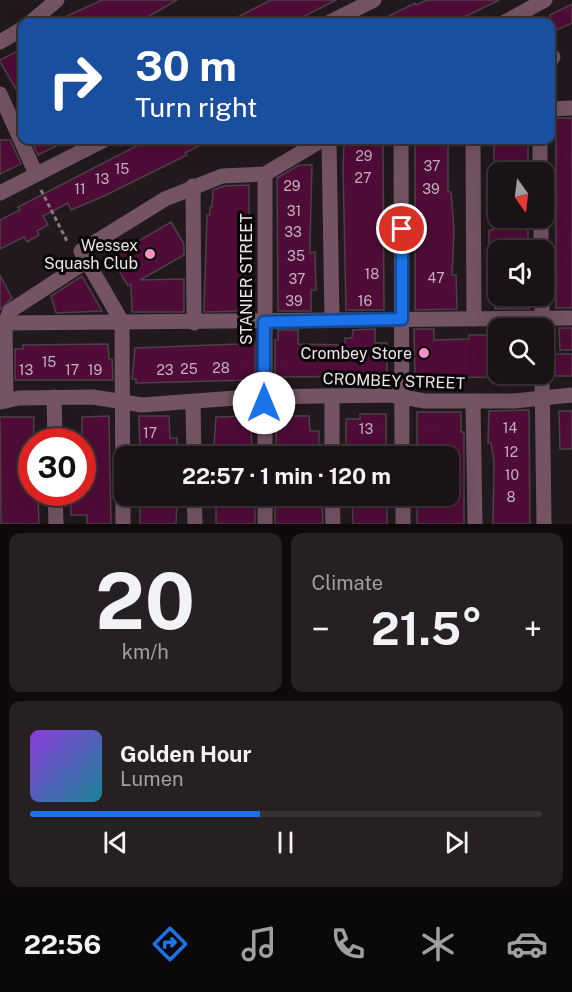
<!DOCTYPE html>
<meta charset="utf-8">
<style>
:root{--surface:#1a1316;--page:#272023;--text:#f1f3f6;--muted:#9f9ea1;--line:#383235;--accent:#1a73e8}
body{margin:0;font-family:"Public Sans",sans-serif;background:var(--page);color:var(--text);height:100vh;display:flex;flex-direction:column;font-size:22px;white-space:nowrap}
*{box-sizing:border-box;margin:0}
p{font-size:20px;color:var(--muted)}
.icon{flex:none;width:33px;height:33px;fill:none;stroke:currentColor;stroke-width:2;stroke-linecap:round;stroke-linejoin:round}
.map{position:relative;height:524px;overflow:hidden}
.drawer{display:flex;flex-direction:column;gap:9px;padding:9px;background:#0e0a0c;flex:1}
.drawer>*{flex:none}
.hud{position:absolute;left:18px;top:18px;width:537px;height:126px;border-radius:12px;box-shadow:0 6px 24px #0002,0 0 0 2px var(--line);background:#1a4fa0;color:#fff;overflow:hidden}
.needle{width:39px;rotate:166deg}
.fabs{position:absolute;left:488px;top:162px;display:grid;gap:12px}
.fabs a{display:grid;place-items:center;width:66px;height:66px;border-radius:12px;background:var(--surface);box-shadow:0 6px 24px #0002,0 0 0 2px var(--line);font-size:30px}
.speed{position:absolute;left:18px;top:428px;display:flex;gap:12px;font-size:30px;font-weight:700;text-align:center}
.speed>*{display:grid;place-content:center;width:78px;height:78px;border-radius:50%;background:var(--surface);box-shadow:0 6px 24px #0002,0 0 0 2px var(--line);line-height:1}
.speed .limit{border:9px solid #d22;background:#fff;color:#111}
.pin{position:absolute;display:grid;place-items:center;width:51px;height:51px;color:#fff;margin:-26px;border:3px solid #fff;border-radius:50%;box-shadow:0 2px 6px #0007}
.me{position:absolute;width:66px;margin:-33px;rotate:0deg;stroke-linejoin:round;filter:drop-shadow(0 0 4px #0008)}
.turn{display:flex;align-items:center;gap:21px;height:126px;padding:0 18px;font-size:27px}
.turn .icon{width:78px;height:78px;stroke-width:2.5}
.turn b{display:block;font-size:42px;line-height:51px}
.big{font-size:45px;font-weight:700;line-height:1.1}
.drawer .tile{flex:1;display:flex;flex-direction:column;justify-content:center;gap:9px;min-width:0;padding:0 21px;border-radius:12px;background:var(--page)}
.drawer .dial{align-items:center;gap:0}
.dial b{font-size:78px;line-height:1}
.song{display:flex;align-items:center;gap:18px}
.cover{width:72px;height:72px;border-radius:9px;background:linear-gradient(135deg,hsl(270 70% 55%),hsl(190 70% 35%))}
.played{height:6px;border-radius:3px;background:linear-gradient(90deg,var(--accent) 45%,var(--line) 45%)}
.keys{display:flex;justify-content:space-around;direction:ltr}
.heat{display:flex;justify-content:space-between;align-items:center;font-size:33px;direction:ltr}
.drawer .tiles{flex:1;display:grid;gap:9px;grid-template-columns:1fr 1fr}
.tile:last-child{grid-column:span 2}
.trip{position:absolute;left:114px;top:446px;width:345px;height:60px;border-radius:12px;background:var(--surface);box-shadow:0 6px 24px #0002,0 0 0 2px var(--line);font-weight:700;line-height:60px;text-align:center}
.tabs{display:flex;height:96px;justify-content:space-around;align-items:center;background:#0a0809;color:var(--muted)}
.tabs .icon{width:42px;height:42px}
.tabs .active{color:var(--accent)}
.tabs b{font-size:27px;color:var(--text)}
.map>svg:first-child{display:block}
.building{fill:#4f0c37;stroke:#4b4146;stroke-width:1.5}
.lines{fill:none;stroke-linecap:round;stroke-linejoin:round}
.path{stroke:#827a7e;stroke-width:3;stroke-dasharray:4.5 3;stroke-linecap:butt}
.minor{stroke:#735364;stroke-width:15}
.route-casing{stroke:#114b97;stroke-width:15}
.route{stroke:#1a73e8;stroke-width:10}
.poi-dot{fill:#f98fca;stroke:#090607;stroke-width:2}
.labels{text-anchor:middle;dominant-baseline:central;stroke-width:6;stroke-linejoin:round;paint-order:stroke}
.number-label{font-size:14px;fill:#c5b0bc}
.poi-label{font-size:16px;fill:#ece6e8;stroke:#090607;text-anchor:end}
.street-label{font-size:16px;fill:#ece6e8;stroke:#090607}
</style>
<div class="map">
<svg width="572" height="524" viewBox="0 0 572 524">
<rect width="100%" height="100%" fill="#22191e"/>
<g class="building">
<polygon points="102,0 177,0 139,22 54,22"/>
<polygon points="271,0 336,0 293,22 228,22"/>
<polygon points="427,0 499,0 454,22 377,22 415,3 416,5"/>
<polygon points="572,4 572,23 550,33 550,15"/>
<polygon points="22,49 22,99 0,62 0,60"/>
<rect x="556" y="118" width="16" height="190"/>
<polygon points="0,140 10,140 21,164 0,174"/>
<polygon points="31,140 68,140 38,155"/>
<polygon points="148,140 210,140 185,153 187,155 104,196 71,210 68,203 43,216 48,225 37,231 39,235 27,242 24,237 0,249 0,220 20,210 18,207"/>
<polygon points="349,140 383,140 384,310 346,310 343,165 344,145 349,145"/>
<polygon points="415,140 448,141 448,192 451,192 454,229 452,275 456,275 457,309 415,310"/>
<polygon points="505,140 528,140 528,172 494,172 494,144 505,144"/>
<polygon points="299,165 312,165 310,240 310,253 315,252 316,290 311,290 311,311 278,311 277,178"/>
<polygon points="249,185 249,311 204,312 207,215 210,215 210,207 212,207 213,190 224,186"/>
<polygon points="493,218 528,218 528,250 489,250 489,230 493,230"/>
<polygon points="171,222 184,244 184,255 140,280 184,279 184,312 132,312 131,284 128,286 111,257"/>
<polygon points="0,275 12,298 0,310"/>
<polygon points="82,276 102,311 56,313 51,296"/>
<rect x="495" y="296" width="34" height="13"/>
<polygon points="559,328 572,328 572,350 560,350"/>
<polygon points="375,329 375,343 387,343 387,376 275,377 275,340 278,340 278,330 298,330 298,344 345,345 345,338 352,338 353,330"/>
<polygon points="414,329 434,329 434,340 469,339 469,335 498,335 498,377 415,378"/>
<polygon points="238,331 252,331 252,340 255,340 255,377 253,380 136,383 136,379 132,379 135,348 239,344"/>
<polygon points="108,344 109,359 112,359 113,380 15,380 15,349 23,349 23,345"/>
<rect x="555" y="354" width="17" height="22"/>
<polygon points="529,410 530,524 493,524 494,462 491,443 488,443 489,411"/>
<polygon points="559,411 572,411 572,449 560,449"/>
<polygon points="417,412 461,412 461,432 464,432 464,524 417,524 417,495 448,495 448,456 417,456"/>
<polygon points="360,414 386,414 386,456 346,456 346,419 360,419"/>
<polygon points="109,416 111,524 87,524 87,515 71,515 71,492 82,492 82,417"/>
<polygon points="139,416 169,416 170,438 177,438 177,456 140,456"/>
<polygon points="251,416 252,456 218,456 218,446 214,446 216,417"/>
<polygon points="276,416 309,416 310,431 319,431 319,456 276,456"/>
<polygon points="0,417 34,417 32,492 38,492 39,524 1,524"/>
<polygon points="140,495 162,495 162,500 177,500 176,524 140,524"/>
<polygon points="224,495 255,495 255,524 216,524 216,500 224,500"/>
<polygon points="275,495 322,497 323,524 275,524"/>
<polygon points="352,495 387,495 387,524 353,524"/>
</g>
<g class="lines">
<polyline class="path" points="41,190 68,243"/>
<g class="minor">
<polyline points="31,22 57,0"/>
<polyline points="330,22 374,0"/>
<polyline points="505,22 545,0"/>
<polyline points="0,42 22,29"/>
<polyline points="550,61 553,57"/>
<polyline points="0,94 36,174"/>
<polyline points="550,109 572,108"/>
<polyline points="329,140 332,320"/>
<polyline points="401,140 402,456"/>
<polyline points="473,140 474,319"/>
<polyline points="540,140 540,172"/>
<polyline points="265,174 265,456"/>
<polyline points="193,186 194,323"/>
<polyline points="0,193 104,140"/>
<polyline points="541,218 541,250"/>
<polyline points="542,296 542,328"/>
<polyline points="5,323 10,311 87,261"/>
<polyline points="542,374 544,524"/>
<polyline points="332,396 332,456"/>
<polyline points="54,397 55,441"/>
<polyline points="6,401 5,323 572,318"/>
<polyline points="473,401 475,524"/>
<polyline points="0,402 19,398 93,397 142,405 249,397 391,395 425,401 514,401 572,395"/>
<polyline points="193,402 194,456"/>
<polyline points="55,492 56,524"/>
<polyline points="194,495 195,524"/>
<polyline points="265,495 265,524"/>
<polyline points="332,495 333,524"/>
<polyline points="403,495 403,524"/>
<polyline points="123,524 122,322 81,251 165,199 222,176 265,174 322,140"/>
</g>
</g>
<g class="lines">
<defs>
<polyline id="route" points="264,403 264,322 402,319 402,229"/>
</defs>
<use href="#route" class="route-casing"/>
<use href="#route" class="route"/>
</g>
<g class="poi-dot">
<circle cx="150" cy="254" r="6"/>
<circle cx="424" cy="353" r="6"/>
</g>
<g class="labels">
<g class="number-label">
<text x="364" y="156">29</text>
<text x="432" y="166">37</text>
<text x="122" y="169">15</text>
<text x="363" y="178">27</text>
<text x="102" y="179">13</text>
<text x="292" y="186">29</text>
<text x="80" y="189">11</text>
<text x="431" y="189">39</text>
<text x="294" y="211">31</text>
<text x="293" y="232">33</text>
<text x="296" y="256">35</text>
<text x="372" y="274">18</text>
<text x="436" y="278">47</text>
<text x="297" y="279">37</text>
<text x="294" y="301">39</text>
<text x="365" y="301">16</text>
<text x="49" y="362">15</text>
<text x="221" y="368">28</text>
<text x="189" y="369">25</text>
<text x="26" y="370">13</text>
<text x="72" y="370">17</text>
<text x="95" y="370">19</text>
<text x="165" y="370">23</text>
<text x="510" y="428">14</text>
<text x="366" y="429">13</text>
<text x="150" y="433">17</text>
<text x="511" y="452">12</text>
<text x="512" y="475">10</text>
<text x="511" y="497">8</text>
</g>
<g class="poi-label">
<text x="138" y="245">Wessex<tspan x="138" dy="18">Squash Club</tspan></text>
<text x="412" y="353">Crombey Store</text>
</g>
<g class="street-label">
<text transform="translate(246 279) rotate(-90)">STANIER STREET</text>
<text transform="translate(394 381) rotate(2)">CROMBEY STREET</text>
</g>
</g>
</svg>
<div class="fabs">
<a><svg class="needle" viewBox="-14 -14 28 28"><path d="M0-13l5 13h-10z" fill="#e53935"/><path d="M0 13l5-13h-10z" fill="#9f9ea1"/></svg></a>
<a><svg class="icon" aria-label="sound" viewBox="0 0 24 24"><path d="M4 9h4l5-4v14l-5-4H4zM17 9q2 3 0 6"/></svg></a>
<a><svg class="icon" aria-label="search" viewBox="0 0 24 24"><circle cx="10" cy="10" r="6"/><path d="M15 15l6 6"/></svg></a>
</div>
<div class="speed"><div class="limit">30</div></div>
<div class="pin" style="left:402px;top:229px;background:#d93025"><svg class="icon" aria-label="arrive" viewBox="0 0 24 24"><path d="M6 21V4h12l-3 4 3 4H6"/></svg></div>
<svg class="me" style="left:264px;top:403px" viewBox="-20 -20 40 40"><circle r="19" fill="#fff"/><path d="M0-13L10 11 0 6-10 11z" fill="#1a73e8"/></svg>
<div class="trip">22:57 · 1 min · 120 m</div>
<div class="hud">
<div class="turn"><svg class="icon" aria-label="right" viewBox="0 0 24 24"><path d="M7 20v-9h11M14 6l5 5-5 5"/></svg><div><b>30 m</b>Turn right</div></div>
</div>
</div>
<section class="drawer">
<div class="tiles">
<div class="tile dial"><b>20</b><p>km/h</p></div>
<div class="tile"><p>Climate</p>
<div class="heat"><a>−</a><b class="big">21.5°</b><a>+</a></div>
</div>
<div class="tile">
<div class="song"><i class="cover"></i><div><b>Golden Hour</b><p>Lumen</p></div></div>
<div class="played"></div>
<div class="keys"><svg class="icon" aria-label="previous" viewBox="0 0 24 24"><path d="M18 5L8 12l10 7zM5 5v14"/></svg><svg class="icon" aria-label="pause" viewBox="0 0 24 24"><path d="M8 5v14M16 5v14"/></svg><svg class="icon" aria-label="next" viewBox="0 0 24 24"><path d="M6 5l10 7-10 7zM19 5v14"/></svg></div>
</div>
</div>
</section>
<nav class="tabs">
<b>22:56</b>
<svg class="icon active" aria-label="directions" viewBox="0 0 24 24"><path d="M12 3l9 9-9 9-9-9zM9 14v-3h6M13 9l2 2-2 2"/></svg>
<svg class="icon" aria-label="music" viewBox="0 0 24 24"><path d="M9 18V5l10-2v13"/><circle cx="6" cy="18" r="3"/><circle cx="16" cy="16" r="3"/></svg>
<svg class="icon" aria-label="phone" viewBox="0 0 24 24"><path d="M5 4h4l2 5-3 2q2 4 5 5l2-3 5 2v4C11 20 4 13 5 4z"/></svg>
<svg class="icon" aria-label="climate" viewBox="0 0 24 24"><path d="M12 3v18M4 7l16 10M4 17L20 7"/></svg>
<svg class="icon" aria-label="car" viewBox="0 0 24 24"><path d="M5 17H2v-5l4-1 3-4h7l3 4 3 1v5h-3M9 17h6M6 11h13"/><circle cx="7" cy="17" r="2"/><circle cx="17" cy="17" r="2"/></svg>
</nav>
